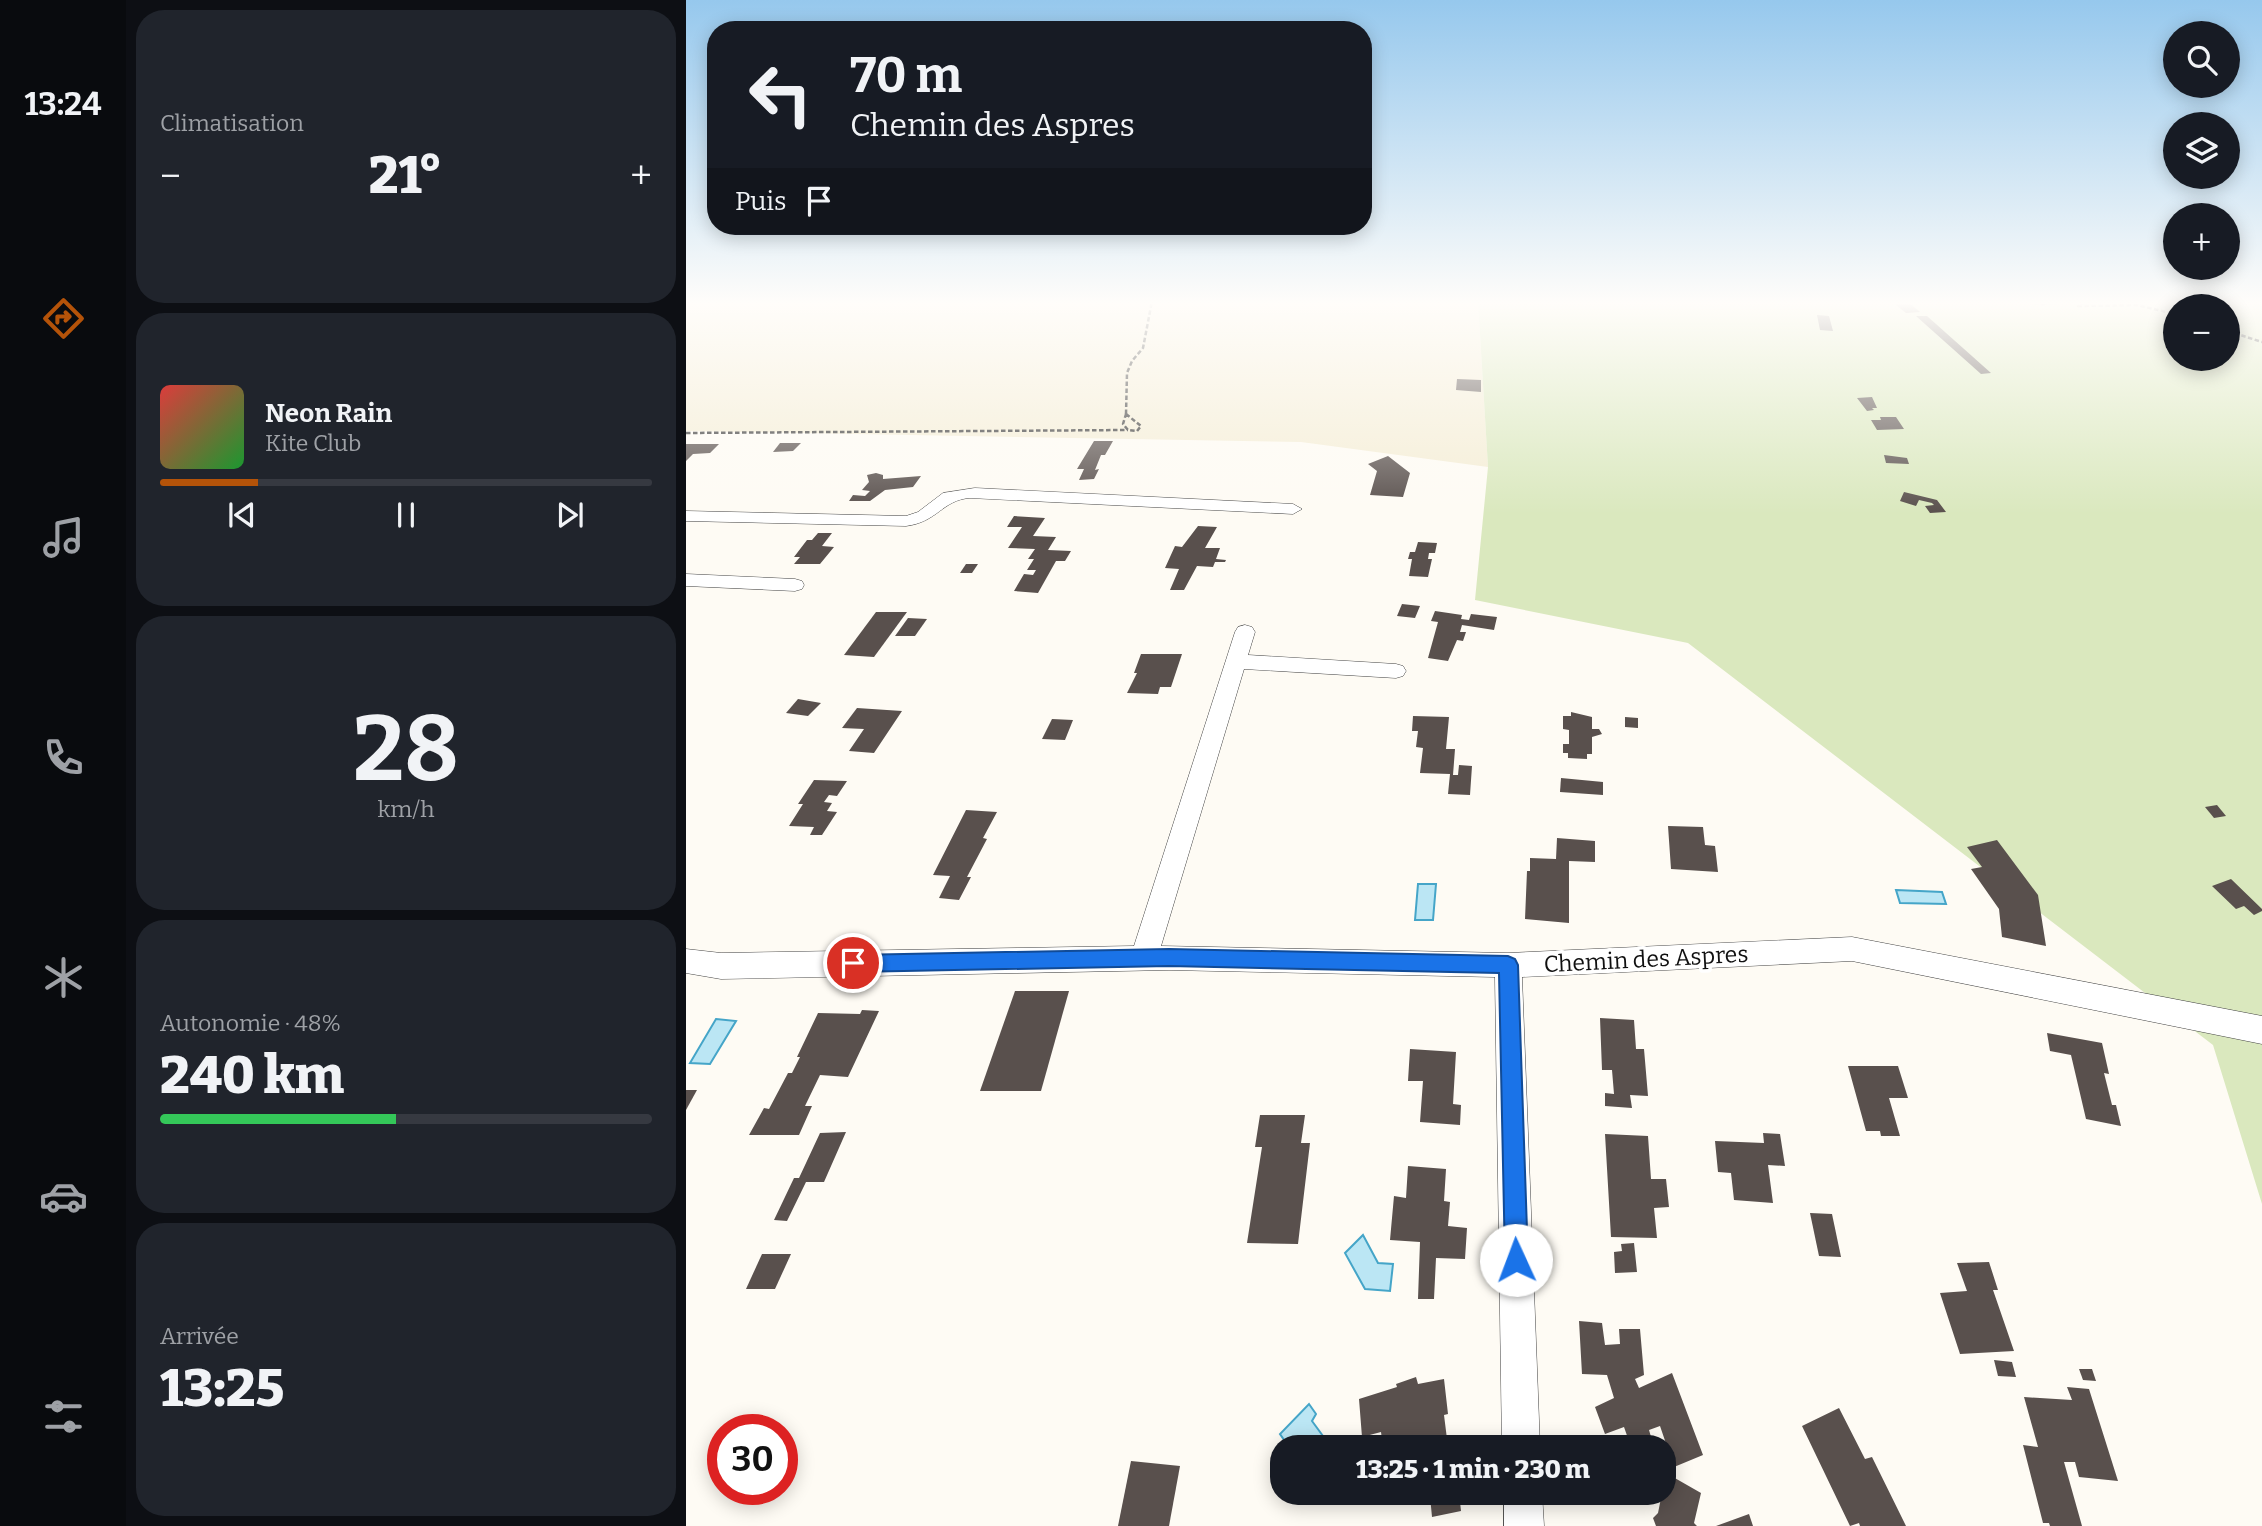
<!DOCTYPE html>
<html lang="fr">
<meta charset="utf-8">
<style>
:root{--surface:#171b24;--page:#20242c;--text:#f1f3f6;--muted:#9ea1a6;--line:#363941;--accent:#b45309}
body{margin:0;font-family:Bitter,serif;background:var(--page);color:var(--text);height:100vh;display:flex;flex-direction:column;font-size:26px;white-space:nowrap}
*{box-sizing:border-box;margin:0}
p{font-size:23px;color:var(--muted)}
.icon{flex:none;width:38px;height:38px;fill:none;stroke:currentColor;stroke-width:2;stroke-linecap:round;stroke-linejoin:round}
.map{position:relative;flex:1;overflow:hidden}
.drawer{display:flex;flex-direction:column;gap:10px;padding:10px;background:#0d0f14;width:560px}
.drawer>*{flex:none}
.banner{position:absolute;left:21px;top:21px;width:665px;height:214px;border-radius:28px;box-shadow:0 4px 18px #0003;background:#171b24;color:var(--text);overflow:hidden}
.buttons{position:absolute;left:1477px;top:21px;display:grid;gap:14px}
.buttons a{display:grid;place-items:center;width:77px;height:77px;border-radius:50%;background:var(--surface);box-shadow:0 4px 18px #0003;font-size:35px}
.speed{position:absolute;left:21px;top:1414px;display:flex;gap:14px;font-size:35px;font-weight:700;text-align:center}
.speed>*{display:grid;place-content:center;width:91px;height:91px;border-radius:50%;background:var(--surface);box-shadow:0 4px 18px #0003;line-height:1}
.speed .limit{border:10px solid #d22;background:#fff;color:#111}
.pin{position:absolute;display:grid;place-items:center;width:60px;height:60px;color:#fff;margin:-30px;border:4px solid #fff;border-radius:50%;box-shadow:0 2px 7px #0007}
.me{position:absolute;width:77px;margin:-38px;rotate:358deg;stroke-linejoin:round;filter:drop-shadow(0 0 5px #0008)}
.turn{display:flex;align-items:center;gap:24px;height:147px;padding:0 28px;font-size:32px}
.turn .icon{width:91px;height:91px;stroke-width:2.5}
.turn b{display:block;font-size:49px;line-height:60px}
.then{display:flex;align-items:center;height:66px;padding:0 28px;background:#0003;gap:14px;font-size:26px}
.big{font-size:52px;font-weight:800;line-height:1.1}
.drawer .widget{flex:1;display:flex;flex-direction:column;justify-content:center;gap:10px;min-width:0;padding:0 24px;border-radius:28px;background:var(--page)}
.drawer .dial{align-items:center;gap:0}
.dial b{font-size:91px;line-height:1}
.song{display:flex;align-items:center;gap:21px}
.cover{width:84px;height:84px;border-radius:10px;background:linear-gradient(135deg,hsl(0 70% 55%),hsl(130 70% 35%))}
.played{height:7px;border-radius:4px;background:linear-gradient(90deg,var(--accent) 20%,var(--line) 20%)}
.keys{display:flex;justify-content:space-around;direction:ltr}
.heat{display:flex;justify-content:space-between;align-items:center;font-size:38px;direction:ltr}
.charge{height:10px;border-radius:5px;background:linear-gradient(90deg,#34c759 48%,var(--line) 0)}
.trip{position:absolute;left:584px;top:1435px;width:406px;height:70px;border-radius:28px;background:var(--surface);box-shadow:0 4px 18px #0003;font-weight:800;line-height:70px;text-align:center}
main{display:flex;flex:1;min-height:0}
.menu{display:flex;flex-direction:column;width:126px;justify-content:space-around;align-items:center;background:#090b0e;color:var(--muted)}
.menu .icon{width:49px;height:49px}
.menu .selected{color:var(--accent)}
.menu b{font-size:32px;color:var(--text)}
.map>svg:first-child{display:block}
.farmland{fill:#f4edd5}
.green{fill:#dae8be;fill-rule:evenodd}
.water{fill:#bbe6f4;stroke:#45a5c8;stroke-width:2}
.building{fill:#59504d}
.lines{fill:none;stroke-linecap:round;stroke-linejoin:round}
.minor-casing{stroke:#434343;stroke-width:1}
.path{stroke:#323232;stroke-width:2.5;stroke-dasharray:4.5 2.5;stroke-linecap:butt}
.minor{fill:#fff;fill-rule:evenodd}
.route{fill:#1a73e8;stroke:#114b97;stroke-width:2}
.labels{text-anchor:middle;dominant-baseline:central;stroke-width:7;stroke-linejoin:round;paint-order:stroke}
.street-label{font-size:23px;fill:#101010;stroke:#fff}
</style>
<main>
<nav class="menu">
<b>13:24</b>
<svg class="icon selected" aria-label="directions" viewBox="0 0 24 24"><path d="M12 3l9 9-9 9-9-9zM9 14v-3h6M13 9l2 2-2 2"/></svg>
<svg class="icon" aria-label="music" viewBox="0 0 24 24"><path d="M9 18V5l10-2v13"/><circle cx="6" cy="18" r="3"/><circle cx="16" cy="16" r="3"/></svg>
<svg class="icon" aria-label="phone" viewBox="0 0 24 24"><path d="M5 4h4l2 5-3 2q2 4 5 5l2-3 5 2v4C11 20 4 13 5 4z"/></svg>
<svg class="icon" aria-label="climate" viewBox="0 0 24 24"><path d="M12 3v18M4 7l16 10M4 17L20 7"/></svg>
<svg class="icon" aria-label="car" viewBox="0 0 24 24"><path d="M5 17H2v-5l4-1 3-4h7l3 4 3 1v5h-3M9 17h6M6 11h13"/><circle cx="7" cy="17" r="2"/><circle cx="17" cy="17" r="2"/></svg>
<svg class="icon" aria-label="filters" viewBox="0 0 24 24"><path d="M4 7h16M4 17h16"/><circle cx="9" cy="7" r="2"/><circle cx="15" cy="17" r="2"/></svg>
</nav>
<section class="drawer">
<div class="widget"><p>Climatisation</p>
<div class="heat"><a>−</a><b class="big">21°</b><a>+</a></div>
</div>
<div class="widget">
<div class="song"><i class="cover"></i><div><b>Neon Rain</b><p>Kite Club</p></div></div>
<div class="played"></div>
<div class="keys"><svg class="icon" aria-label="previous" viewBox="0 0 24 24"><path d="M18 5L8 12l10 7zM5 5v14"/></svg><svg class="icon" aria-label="pause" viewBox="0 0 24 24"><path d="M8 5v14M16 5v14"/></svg><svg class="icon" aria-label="next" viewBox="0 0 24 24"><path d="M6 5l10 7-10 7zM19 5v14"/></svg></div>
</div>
<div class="widget dial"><b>28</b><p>km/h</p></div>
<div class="widget"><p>Autonomie · 48%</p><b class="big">240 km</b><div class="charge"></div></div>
<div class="widget"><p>Arrivée</p><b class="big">13:25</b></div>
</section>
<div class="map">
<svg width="1576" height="1526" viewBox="0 0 1576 1526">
<rect width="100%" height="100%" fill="#fefbf4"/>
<polygon class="farmland" points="0,301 792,301 802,467 615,442 0,431"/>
<path class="green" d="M792,301H1576V1204L1527,1045L1002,643L789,600L802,467ZM1489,306H1542V359H1489Z"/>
<g class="water">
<polygon points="732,884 750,884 747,920 729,920"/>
<polygon points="1210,890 1256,892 1260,904 1214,903"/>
<polygon points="30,1019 50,1021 24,1064 4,1063"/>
<polygon points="677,1235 692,1263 707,1264 704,1291 679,1289 659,1253"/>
<polygon points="623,1404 630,1414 626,1421 645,1447 603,1447 594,1434"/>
</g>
<g class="building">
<polygon points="1205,301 1221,301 1234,312 1220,313"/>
<polygon points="1131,315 1143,316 1147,331 1134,330"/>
<polygon points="1230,316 1241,316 1305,373 1295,374"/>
<polygon points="771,379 795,380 795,392 770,390"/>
<polygon points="1186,397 1191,408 1186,408 1188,410 1181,411 1171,398"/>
<polygon points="1194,417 1210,417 1218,429 1191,430 1185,420 1195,420"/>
<polygon points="408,441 427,441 419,455 415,455 409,470 413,469 408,479 393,480 398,469 391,469"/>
<polygon points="94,443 115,443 107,451 87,452"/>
<polygon points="0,444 33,444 24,453 7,454 0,461"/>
<polygon points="1198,455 1221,458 1223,464 1200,463"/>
<polygon points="702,456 724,473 717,497 684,495 691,471 682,464"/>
<polygon points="190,473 197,475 197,479 235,476 227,487 199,490 184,501 163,501 167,495 179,496 184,491 176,490 183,482 181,475"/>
<polygon points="1218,492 1251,500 1260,512 1244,513 1239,506 1248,505 1246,503 1233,500 1230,506 1214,501"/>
<polygon points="328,516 359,518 347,536 370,537 362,550 385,551 379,561 370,561 352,593 328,591 338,574 347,575 350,570 341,570 348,559 342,559 349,549 322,548 336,527 321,527"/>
<polygon points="512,526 531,527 519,548 534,548 530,559 540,560 539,562 529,562 527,567 511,566 498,590 484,590 493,569 479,568 489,546 496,547"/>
<polygon points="132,533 146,533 136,546 148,547 134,564 108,564 114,557 108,557 121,540 126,540"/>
<polygon points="732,542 751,543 749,553 743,553 742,559 746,559 742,577 723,576 726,559 722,559 724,552 729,552"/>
<polygon points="280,564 292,564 286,573 274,573"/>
<polygon points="716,604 734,606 729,618 711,616"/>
<polygon points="749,611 776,615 775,619 783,620 785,614 811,617 808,630 776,625 774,632 780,632 777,641 771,640 762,661 742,658 752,622 745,621"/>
<polygon points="190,612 221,612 188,657 158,655"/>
<polygon points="222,618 241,619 229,636 209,636"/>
<polygon points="455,654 496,654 485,687 474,687 472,694 441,693 451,673 448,673"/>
<polygon points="112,699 135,703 122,716 100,713"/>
<polygon points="171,708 216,711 188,753 163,751 178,729 156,728"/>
<polygon points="885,712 906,717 906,729 913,729 916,734 906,737 906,754 901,754 901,759 882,758 882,753 877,753 877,744 883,744 883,730 877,729 877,716 885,716"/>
<polygon points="727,716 763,717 760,749 769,749 767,775 772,775 773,765 786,766 784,795 762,794 764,774 734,773 737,748 730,747 732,731 726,731"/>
<polygon points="939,717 952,718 952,728 939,727"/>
<polygon points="366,719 387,720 379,740 356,739"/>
<polygon points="875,778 917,782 917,795 874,792"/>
<polygon points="128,780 161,781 151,796 143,795 138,802 146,803 141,811 151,812 136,835 124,835 128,827 103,826 117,804 112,804"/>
<polygon points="1531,805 1540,816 1528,818 1519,807"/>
<polygon points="280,810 311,812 297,838 301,839 281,877 285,877 273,900 253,898 264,876 247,875"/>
<polygon points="982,826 1017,827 1019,845 1029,846 1032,872 985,869"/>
<polygon points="871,838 909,841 909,862 883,861 883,923 839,919 841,871 844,871 844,858 870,859"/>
<polygon points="1311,840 1352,895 1360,946 1316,937 1313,909 1285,869 1296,867 1281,847"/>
<polygon points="1545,879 1576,909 1576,911 1568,915 1558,906 1550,909 1526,886"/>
<polygon points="329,991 383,991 355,1091 294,1091"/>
<polygon points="176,1010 193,1011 162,1077 134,1075 119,1106 126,1106 113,1135 63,1135 78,1108 83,1109 102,1073 106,1073 114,1057 111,1057 132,1013 174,1014"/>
<polygon points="914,1018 948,1020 950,1049 958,1049 962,1096 944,1095 946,1108 919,1106 919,1093 928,1094 926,1070 916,1070"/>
<polygon points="1361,1033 1416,1043 1423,1074 1418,1073 1426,1105 1430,1105 1435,1126 1400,1119 1385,1055 1364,1051"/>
<polygon points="724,1049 770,1052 767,1104 775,1105 774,1125 734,1122 737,1081 722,1081"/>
<polygon points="1162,1066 1212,1066 1222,1098 1203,1098 1214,1136 1195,1136 1194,1131 1180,1131"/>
<polygon points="0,1090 11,1090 0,1110"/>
<polygon points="574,1115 619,1115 615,1143 624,1143 612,1244 561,1243 576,1147 569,1147"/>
<polygon points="160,1132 138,1182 120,1182 101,1221 88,1220 108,1178 113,1178 134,1133"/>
<polygon points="1077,1133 1094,1134 1099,1166 1082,1165 1087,1203 1048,1200 1045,1173 1032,1172 1029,1141 1078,1143"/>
<polygon points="919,1134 962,1136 965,1179 980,1179 983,1207 968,1208 971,1238 925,1237"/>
<polygon points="722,1166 760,1169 758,1201 764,1202 762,1226 781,1228 779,1259 750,1258 748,1299 732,1299 734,1242 704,1240 708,1196 720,1198"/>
<polygon points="1124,1213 1146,1214 1155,1257 1133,1256"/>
<polygon points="948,1243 951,1272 929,1273 928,1252 936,1251 935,1244"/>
<polygon points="76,1254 105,1254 89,1289 60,1289"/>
<polygon points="1303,1262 1312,1290 1307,1290 1328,1351 1274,1354 1254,1293 1281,1291 1271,1263"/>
<polygon points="893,1321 916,1323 919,1345 934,1344 933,1329 954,1329 958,1375 949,1379 953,1388 986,1373 1017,1455 988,1467 974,1426 963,1430 968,1447 945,1447 938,1427 919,1434 909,1407 928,1398 921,1375 896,1374"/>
<polygon points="1308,1360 1326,1362 1330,1377 1312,1376"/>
<polygon points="1393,1369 1406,1369 1410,1381 1397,1380"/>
<polygon points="730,1377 732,1384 758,1379 762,1414 758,1415 762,1447 697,1447 695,1432 676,1437 673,1399 711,1387 710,1384"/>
<polygon points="1381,1387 1403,1389 1432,1481 1393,1477 1389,1462 1378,1462 1396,1526 1364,1526 1363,1523 1357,1523 1337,1445 1352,1447 1338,1397 1386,1400"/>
<polygon points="1153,1408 1179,1459 1186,1457 1220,1526 1174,1526 1173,1523 1164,1526 1116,1426"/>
<polygon points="445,1461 494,1466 483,1526 432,1526"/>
<polygon points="980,1473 1015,1493 1008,1523 1011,1526 970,1526 967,1518 972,1513 976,1493 978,1493"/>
<polygon points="717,1493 773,1493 775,1511 746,1517 744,1496 718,1501"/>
<polygon points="1063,1514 1067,1526 1030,1526"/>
</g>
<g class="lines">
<defs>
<g id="minor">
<path d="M289,488L607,504L616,509L607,514L284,498C256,500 252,522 220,526L0,521V511L220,516L232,512L257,493Z"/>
<polygon points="0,574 109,579 116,581 118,585 116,589 109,591 0,586"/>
<polygon points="559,625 566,627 569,632 562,655 710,664 717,666 720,671 717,676 710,678 558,669 475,946 822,953 1166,937 1576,1016 1576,1044 1166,961 836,977 854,1447 816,1447 809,977 483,970 35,979 0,973 0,949 35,953 448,946 549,632 552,627"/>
<polygon points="818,1493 856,1493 858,1526 818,1526"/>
</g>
</defs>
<use href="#minor" class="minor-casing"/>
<g class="path">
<polyline points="1327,301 1356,304 1401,301 1392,306 1451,305 1489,314"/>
<polyline points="1542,331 1576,342"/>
<polygon points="440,414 455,426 451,431 442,430 437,424"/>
<polyline points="440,414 441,373 446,361 457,348 466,301"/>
<polyline points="0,433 442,430"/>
</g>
<use href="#minor" class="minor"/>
</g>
<linearGradient id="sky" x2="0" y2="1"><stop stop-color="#96c8ed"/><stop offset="0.59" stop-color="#fffdfa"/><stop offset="1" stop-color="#fffdfa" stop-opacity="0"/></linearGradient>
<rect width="1576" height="514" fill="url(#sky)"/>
<polygon class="route" points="483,949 822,956 829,959 832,965 842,1260 839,1268 830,1271 822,1268 819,1260 813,973 483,966 167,972 160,970 158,963 160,957 167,955"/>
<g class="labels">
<g class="street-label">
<text transform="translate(960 959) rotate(-3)">Chemin des Aspres</text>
</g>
</g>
</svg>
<div class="buttons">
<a><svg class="icon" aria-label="search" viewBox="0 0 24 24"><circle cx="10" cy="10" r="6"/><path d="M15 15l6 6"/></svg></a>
<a><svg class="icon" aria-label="layers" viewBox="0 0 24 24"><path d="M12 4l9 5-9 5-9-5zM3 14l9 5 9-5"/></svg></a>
<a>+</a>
<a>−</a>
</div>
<div class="speed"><div class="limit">30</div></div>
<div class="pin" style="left:167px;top:963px;background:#d93025"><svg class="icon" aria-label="arrive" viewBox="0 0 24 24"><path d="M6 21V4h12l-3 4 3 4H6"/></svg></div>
<svg class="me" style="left:830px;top:1260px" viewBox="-20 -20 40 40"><circle r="19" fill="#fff"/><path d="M0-13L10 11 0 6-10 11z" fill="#1a73e8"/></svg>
<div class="trip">13:25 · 1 min · 230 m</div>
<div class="banner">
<div class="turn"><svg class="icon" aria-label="left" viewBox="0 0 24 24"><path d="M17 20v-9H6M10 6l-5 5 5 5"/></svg><div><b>70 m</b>Chemin des Aspres</div></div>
<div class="then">Puis<svg class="icon" aria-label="arrive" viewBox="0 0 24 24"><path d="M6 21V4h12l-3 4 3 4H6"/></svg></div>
</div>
</div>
</main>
